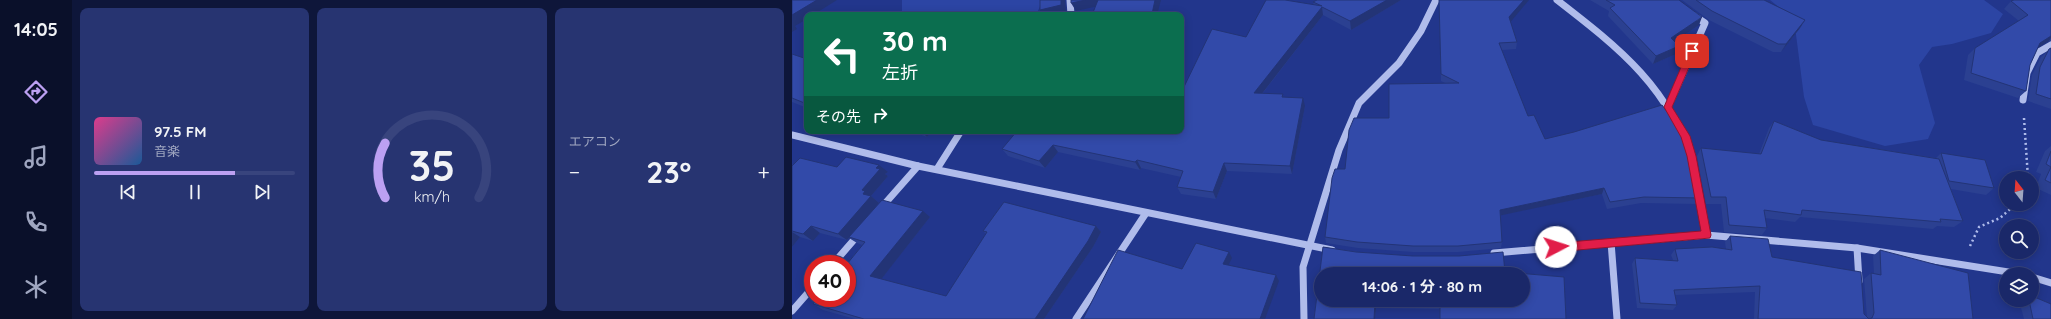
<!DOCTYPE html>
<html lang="ja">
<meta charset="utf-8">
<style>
:root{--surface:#1a2869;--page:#273471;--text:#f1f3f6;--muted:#9fa6c0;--line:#38447d;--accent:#bca0f2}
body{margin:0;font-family:Quicksand,"Noto Sans JP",sans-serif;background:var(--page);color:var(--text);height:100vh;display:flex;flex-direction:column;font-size:15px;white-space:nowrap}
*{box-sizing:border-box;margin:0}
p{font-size:13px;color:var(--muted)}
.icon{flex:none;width:22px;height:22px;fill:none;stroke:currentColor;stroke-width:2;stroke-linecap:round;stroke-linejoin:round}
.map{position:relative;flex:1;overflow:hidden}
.side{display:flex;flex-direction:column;gap:8px;padding:8px;background:#0e163a;width:720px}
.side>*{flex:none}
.banner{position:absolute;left:12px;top:12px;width:380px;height:122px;border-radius:8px;box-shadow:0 2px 10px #0003,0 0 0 1px var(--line);background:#0b6e4f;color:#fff;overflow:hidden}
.needle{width:26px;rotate:343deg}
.fabs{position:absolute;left:1207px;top:171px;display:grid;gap:8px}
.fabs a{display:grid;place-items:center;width:40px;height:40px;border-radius:50%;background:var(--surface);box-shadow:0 2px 10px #0003,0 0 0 1px var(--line);font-size:20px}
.speed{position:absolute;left:12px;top:255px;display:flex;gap:8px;font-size:20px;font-weight:700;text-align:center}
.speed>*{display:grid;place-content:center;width:52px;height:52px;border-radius:50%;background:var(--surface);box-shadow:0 2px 10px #0003,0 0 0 1px var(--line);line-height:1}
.speed .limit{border:6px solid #d22;background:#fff;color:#111}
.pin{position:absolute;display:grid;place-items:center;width:34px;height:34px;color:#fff;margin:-17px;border-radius:8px;box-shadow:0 2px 6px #0006}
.me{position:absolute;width:44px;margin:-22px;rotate:85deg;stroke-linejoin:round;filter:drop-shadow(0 0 3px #0008)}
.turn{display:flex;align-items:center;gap:14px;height:84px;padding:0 12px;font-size:18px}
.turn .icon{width:52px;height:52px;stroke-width:2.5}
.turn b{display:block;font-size:28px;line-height:34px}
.then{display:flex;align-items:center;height:38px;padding:0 12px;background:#0003;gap:8px;font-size:15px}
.big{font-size:30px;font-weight:700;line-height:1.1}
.side .tile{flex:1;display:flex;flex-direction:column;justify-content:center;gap:6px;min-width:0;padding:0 14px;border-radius:8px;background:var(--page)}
.side .dial{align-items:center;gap:0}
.dial svg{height:104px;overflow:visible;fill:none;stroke:var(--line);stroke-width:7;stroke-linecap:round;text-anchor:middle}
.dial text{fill:var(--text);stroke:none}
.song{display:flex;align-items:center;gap:12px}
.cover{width:48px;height:48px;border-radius:6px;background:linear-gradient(135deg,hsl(330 70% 55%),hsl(210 70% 35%))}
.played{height:4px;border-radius:2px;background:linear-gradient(90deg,var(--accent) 70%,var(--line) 70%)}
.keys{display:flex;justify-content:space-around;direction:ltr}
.heat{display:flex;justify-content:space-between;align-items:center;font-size:22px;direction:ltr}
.side .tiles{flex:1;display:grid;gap:8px;grid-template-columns:repeat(3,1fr)}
.trip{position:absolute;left:522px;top:267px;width:216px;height:40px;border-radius:20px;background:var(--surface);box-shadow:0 2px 10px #0003,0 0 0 1px var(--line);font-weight:700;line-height:40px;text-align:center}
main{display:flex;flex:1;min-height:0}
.menu{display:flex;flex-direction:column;width:72px;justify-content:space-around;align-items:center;background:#0a102a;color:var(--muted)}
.menu .icon{width:28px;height:28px}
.menu .current{color:var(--accent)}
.menu b{font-size:18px;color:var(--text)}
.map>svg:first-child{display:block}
.green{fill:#2c45a4}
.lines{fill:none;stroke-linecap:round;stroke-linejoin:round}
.path{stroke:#b0bceb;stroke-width:2.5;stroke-dasharray:2 3;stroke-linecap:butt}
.minor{stroke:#b0bceb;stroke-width:7}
.wall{fill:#2b4091}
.shaded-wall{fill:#233476}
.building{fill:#324aa9;stroke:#233476;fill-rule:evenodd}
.route{fill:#e11d48;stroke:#92132f}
</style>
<main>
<nav class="menu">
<b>14:05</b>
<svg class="icon current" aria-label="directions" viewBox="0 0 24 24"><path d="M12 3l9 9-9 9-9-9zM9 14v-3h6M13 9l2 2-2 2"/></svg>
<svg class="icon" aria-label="music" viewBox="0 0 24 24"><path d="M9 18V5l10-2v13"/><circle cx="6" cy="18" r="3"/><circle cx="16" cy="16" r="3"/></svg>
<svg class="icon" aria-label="phone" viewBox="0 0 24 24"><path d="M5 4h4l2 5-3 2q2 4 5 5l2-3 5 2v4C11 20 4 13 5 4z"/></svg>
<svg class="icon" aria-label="climate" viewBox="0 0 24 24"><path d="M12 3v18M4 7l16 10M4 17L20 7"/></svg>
</nav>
<section class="side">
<div class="tiles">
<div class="tile">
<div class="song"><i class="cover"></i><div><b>97.5 FM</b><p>音楽</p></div></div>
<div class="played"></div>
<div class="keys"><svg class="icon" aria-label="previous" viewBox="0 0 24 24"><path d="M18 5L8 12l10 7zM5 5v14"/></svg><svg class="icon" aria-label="pause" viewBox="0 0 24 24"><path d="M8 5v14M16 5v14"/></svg><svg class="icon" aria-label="next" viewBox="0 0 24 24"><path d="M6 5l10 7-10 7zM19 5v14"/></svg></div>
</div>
<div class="tile dial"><svg viewBox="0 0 100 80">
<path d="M14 69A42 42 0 1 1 86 69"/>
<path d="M14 69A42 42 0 0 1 14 27" stroke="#bca0f2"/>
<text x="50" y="56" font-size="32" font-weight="700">35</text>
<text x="50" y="72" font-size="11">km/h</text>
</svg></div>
<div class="tile"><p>エアコン</p>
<div class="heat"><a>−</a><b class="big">23°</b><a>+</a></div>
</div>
</div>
</section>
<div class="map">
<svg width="1259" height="319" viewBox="0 0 1259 319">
<rect width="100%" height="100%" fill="#22368c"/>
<g class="green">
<polygon points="110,0 251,0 244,15 110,15"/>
<polygon points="978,0 1192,0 1211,14 1199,33 1160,44 1140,47 1127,65 1143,123 1136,139 1093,146 1021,125 1012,97 1002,19"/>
</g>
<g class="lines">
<g class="path">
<polyline points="1232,118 1236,178"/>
<polyline points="1178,246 1187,227 1208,218 1224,204"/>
</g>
<g class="minor">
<polyline points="278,0 279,15"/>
<path d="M765,0C827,48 880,89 902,168"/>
<polyline points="1231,100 1235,73 1245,53 1259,45"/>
<polyline points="876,107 913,23 901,15"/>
<polyline points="0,135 126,166 540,250"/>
<polyline points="145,169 169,131"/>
<polyline points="906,190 914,235"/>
<polyline points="89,208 126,166"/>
<polyline points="819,242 825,319"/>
<polyline points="1065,248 1067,281"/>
<polyline points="702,253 914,235 1065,248 1229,274"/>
<polyline points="41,264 67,234"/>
<polyline points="1240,277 1259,283"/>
<polyline points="0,311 21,287"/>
<polyline points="284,319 354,213"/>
<polyline points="512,319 511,267 547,150 567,103 607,63 629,31 644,0"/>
</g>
</g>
<g class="wall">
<polygon points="609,0 559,30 531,15 471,93 492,97 513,106 500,174 435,171 424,199 389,194 385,187 389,177 349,168 348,170 266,152 253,168 216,156 210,149 389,131 454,37 522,5 521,2"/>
<polygon points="647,0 718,22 725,42 724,49 710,50 736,116 753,139 908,198 904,204 849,203 815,209 810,194 708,215 710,242 709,248 666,252 621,252 566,248 534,243 533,237 553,169 597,118 653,83 649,81"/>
<polygon points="798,0 887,0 907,25 882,42 887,46 884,54 861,64 816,16 817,11"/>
<polygon points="890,0 972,0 1013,20 1008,28 989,52 981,52 917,20"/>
<polygon points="1259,0 1259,41 1257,41 1246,47 1238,65 1234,91 1226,98 1172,80 1176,55 1183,48 1227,21 1212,9 1219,1"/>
<polygon points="1259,48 1259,109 1236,101 1240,75 1249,57"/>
<polygon points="0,54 15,59 15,108 0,102"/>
<polygon points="982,121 1029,140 1144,158 1149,153 1202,188 1194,195 1159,189 1171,221 1162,227 1145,226 1141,229 1008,217 1003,222 973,218 975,228 970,235 932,232 929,204 914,204 905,156 909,148 967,154 977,128"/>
<polygon points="119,131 139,131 135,137"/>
<polygon points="1259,146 1259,195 1244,188 1249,174 1244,172 1253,151"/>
<polygon points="0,166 45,167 96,172 93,174 96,176 79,196 87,203 138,217 89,279 154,296 194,234 191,231 304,226 309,232 301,247 252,319 63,319 31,310 21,304 70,245 65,243 57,238 55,240 28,233 21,241 8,237 0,247"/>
<polygon points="938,236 980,257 1072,314 1075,317 1072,279 1079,273 1082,274 1081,256 1088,250 1181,319 962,319 963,292 883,295 885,305 881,310 845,308 840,264 843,258 881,260 879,255 883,249 934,249 933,242"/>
<polygon points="531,247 713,272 774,319 648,319 648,309 584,308 583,319 522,319"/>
<polygon points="1227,300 1240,300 1259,319 1232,319"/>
</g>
<g class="shaded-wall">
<polygon points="25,0 45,0 21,15 15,15 15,19 3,26 5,29 0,32 0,15"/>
<polygon points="269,0 273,0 274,13 265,15 251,15 248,10"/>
<polygon points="294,0 308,0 311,5 284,11 279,3"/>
<polygon points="363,0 369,0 365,15 360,14"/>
<polygon points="595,0 609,0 559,30 558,21"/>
<polygon points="732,0 737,0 716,25 717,17"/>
<polygon points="530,7 531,15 465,100 462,93"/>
<polygon points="910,17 907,25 876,46 879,38"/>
<polygon points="1013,20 1008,28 989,52 994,44"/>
<polygon points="1259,36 1259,38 1257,41 1241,51 1248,43"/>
<polygon points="887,46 884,54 861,64 864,56"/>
<polygon points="511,98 513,106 500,174 498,166"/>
<polygon points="129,131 139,131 135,137"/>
<polygon points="261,145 266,152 253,168 247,161"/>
<polygon points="345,160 349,168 348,170 343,162"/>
<polygon points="432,163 435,171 424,199 421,192"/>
<polygon points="87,165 96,172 93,174 96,176 79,196 87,203 55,240 46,234 71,194 70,190 84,168"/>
<polygon points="812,188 810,194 706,216 708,210"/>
<polygon points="131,211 138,217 87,282 78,276"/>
<polygon points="19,226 28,233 21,241 11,234"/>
<polygon points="304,226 309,232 301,247 252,319 243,319"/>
<polygon points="0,232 8,237 0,247"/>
<polygon points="437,252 440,258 434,270 431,264"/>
<polygon points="484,275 487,281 473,319 468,319"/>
<polygon points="583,302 584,308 583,319 582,319"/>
</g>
<g class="building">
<polygon points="0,0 25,0 0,15"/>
<polygon points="248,0 269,0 269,5 248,10"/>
<polygon points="279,0 294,0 279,3"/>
<polygon points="306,0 363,0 360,14 364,15 300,15"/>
<polygon points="474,0 493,0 530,6 521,2 525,0 595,0 558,21 530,7 462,93 491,94 490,97 511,98 498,166 432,163 421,192 385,187 391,171 345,160 343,162 261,145 247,161 210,149 225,131 389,131 389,93 420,29 454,37"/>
<polygon points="647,0 732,0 717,17 725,42 707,43 736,116 742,115 753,139 782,132 870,105 895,139 903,167 908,198 852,197 818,202 812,188 708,210 710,242 666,246 621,246 565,242 533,237 540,178 543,169 553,169 557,130 562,118 597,118 597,84 667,83 649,74"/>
<polygon points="814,0 887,0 910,17 879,38 887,46 864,56 818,8 823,5"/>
<polygon points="904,0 972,0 1013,20 994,44 986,44 920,11"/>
<polygon points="1222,0 1259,0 1259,36 1248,43 1238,65 1234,91 1179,73 1183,48 1236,15 1219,1"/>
<polygon points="1259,48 1259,99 1244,94 1248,67 1257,49"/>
<polygon points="0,54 15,59 15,104 0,98"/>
<polygon points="982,121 1029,140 1147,159 1171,221 1148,219 1149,222 1010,210 1009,215 972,210 975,228 937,225 934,197 919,197 909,148 969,154"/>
<polygon points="1259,151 1259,183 1253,180 1259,167 1254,164"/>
<polygon points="1149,153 1193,160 1202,188 1157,181"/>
<polygon points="54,157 87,165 84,168 88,169 70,190 73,191 71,194 79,196 46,234 19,226 11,234 0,231 0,166 8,158 45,167"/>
<polygon points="90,200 131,211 78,276 154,296 195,232 191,231 212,202 304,226 296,241 243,319 72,319 21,304 26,298 55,298 55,264 73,242 57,237"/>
<polygon points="938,236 976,239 980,257 1069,272 1072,314 1077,319 1080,318 1082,313 1079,273 1089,275 1088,250 1176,273 1181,319 966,319 968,286 882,290 885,305 848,303 843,258 886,261 883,249 920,247 940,250"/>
<polygon points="404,243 437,252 431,264 484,275 468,319 291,319 326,250 390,269"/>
<path d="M531,247L564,252L621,256H667L711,252L713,272L772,277L774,319H648V304L583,302L582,319H522ZM529,274H731V300H529Z"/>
<polygon points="1240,296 1259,304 1259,319 1241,319 1237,300 1240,300"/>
</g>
<polygon class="route" points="900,48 904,51 880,107 898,136 904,156 919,235 918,238 764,252 761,251 759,247 761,244 764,243 909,231 895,156 889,137 872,107 896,51"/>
</svg>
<div class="fabs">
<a><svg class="needle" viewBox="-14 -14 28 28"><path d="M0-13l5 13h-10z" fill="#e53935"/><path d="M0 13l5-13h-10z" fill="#9fa6c0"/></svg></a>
<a><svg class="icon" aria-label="search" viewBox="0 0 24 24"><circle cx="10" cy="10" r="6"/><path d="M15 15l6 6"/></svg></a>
<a><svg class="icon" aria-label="layers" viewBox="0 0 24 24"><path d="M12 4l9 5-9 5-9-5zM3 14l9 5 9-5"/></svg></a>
</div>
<div class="speed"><div class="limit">40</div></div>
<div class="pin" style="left:900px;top:51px;background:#d93025"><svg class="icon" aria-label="arrive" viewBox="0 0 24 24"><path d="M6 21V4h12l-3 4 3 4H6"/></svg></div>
<svg class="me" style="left:764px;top:247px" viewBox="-20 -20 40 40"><circle r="19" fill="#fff"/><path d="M0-13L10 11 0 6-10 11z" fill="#e11d48"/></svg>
<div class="trip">14:06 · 1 分 · 80 m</div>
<div class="banner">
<div class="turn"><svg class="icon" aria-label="left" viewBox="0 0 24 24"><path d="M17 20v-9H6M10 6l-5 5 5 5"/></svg><div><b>30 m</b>左折</div></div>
<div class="then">その先<svg class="icon" aria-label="right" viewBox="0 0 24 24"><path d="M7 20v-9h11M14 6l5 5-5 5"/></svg></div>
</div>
</div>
</main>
